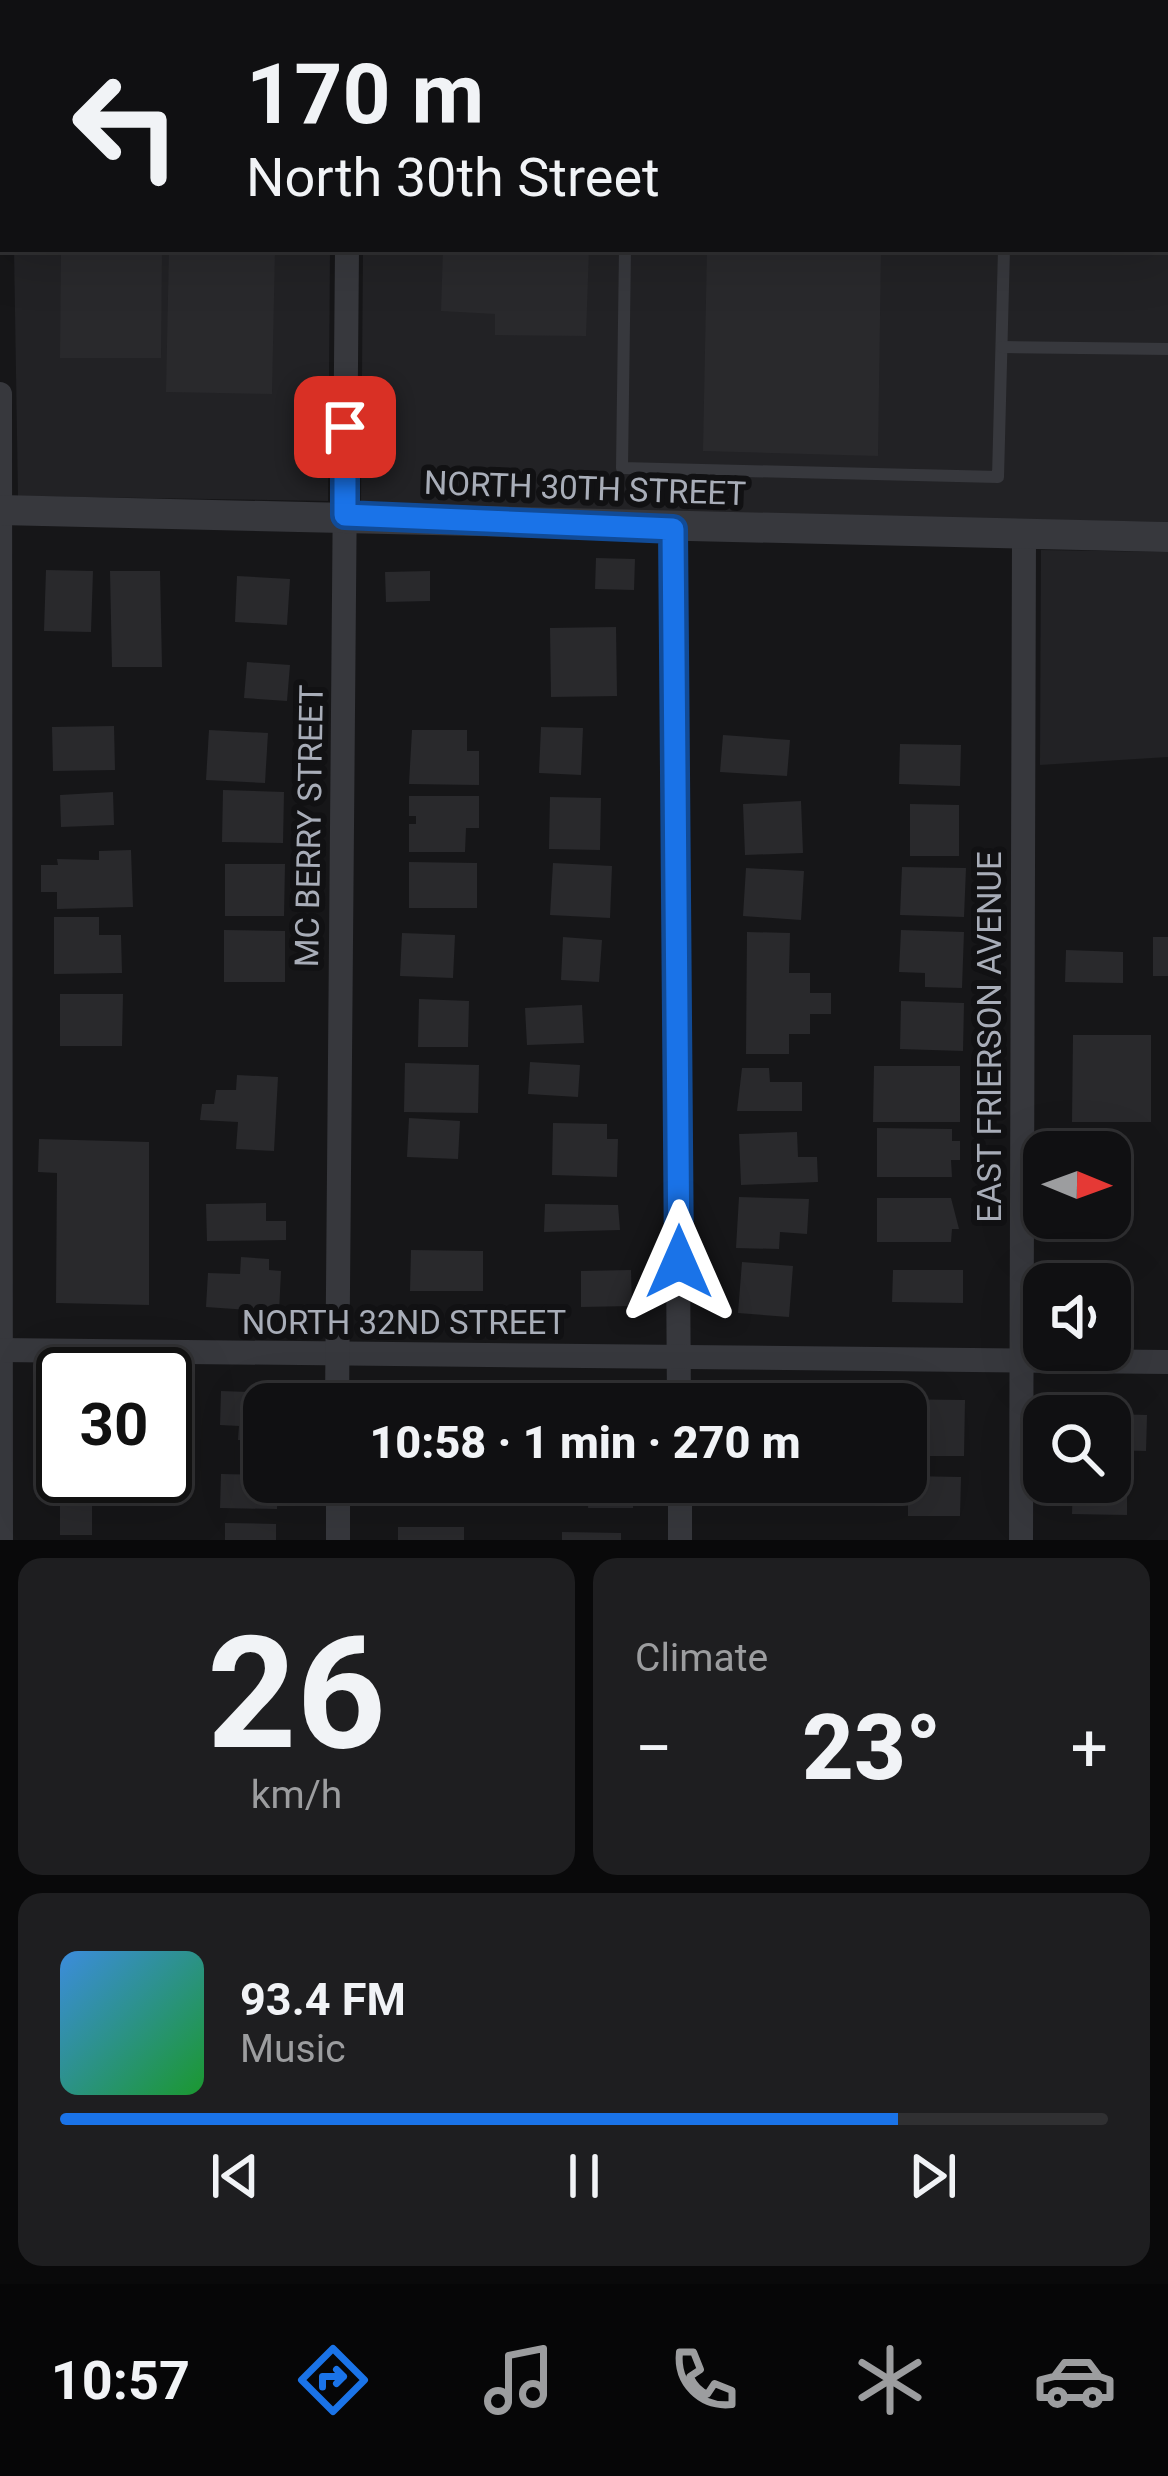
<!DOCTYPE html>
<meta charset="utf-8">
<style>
:root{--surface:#101012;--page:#1e1e20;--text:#f1f3f6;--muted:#9c9d9f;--line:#303032;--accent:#1a73e8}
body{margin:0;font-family:Roboto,sans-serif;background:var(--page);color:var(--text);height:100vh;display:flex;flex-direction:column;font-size:45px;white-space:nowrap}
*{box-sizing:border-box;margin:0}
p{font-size:39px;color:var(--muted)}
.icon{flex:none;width:66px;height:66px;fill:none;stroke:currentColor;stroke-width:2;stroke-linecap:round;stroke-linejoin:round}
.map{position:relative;height:1540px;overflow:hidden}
.sheet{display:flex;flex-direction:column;gap:18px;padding:18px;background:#09090a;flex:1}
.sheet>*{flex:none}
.hud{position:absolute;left:0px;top:0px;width:1170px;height:252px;box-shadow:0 12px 48px #0002,0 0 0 3px var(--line);background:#101012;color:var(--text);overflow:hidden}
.needle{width:78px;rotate:91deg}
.tools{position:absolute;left:1023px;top:1131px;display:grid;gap:24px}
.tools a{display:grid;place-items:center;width:108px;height:108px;border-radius:24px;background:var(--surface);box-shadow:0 12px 48px #0002,0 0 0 3px var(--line);font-size:60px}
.speed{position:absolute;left:36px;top:1347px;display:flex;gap:24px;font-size:60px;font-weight:700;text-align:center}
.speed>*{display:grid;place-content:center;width:156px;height:156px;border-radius:50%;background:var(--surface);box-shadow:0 12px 48px #0002,0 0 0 3px var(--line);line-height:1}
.speed .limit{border:6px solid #111;border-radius:18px;background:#fff;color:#111}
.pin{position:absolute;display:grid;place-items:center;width:102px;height:102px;color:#fff;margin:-51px;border-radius:24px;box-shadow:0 6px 18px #0006}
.me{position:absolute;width:132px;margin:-66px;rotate:0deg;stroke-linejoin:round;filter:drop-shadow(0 0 9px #0008)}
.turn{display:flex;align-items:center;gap:42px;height:252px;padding:0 48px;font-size:54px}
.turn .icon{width:156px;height:156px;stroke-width:2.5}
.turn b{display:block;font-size:84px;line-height:102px}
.big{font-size:90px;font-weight:800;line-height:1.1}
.sheet .widget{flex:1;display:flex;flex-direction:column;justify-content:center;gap:18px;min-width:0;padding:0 42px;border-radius:24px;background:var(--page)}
.sheet .dial{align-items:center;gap:0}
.dial b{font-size:156px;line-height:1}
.song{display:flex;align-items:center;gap:36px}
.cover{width:144px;height:144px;border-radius:18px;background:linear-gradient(135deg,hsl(210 70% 55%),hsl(130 70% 35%))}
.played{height:12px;border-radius:6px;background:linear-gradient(90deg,var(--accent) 80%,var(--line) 80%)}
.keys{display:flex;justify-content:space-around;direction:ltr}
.heat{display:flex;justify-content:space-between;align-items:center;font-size:66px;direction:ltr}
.sheet .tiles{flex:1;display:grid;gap:18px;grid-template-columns:1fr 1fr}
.widget:last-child{grid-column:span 2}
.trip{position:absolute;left:243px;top:1383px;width:684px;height:120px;border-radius:24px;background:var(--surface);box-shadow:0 12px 48px #0002,0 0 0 3px var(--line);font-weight:800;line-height:120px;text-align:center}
.tabs{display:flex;height:192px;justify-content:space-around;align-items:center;background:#060607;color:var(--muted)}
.tabs .icon{width:84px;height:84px}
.tabs .current{color:var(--accent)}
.tabs b{font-size:54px;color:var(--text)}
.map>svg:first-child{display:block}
.built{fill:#222225}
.building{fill:#29292c}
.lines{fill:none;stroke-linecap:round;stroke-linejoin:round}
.service{stroke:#37383d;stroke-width:12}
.minor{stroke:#37383d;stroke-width:24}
.tertiary{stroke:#37383d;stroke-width:30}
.route-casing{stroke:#114b97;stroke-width:30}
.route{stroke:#1a73e8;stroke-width:21}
.labels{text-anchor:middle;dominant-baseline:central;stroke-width:12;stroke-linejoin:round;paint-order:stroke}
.street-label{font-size:33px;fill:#a8adb8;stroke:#111113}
</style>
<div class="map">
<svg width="1168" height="1540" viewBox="0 0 1168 1540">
<rect width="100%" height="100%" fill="#161618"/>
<g class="built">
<polygon points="366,0 1168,0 1168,522 673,514 361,502 363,249 1167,249 1167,3"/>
<polygon points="14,249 330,249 328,501 18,496"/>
<polygon points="1041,550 1168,552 1168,757 1040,765"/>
</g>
<g class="building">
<polygon points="61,249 162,249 161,358 60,358"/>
<polygon points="169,249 275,249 272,394 166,392"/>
<polygon points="443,249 589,249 586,336 495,335 495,314 441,311"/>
<polygon points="707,249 881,249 878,456 703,451"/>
<polygon points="596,558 635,559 634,590 595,589"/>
<polygon points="46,570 93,571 91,632 44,631"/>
<polygon points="110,571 160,571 162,667 112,667"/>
<polygon points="430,571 430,601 386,602 385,572"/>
<polygon points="237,576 290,579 287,625 235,622"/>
<polygon points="616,627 617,696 551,697 550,628"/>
<polygon points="247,662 290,665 287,701 244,698"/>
<polygon points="114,726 115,770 53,771 52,727"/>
<polygon points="541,727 583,728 581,775 539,773"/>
<polygon points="209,730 268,733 265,783 206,780"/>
<polygon points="412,730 467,730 467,751 479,751 479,785 409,784"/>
<polygon points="723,735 790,740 787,776 720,772"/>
<polygon points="900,744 961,745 960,786 899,784"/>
<polygon points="223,790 284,792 283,843 222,842"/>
<polygon points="113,792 114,825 61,827 60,795"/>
<polygon points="409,796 479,796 479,828 466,828 465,852 409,852 409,824 416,824 416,816 409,816"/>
<polygon points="550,797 601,798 600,850 549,849"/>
<polygon points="801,801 803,853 745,855 743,804"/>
<polygon points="910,804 959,805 959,856 910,856"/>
<polygon points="131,850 133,907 57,909 57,892 41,892 41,865 58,865 57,859 99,860 99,851"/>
<polygon points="409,862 477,863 477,908 409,908"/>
<polygon points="553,863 612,866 610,918 550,915"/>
<polygon points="225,864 285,864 284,916 225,916"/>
<polygon points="902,867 966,868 964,917 900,915"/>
<polygon points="746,868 804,871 801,920 743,916"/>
<polygon points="54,917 99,917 99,935 121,935 122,973 54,974"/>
<polygon points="224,930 285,931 285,982 224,982"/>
<polygon points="901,930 964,932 962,988 925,987 925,973 899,972"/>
<polygon points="747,932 790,933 789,973 810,973 810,993 831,993 831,1014 810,1014 810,1034 789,1034 789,1054 746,1054"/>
<polygon points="402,933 455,935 453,978 400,976"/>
<polygon points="563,937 602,940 599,982 561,980"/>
<rect x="1153" y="937" width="15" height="39"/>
<polygon points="1066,950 1123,952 1123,983 1065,982"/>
<polygon points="60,994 123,994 122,1046 60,1046"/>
<polygon points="419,999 469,1001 468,1047 418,1047"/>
<polygon points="901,1001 964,1003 963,1051 900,1049"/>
<polygon points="582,1005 584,1043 527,1045 525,1008"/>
<polygon points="1073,1035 1151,1035 1151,1122 1072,1122"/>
<polygon points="530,1062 580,1065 578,1097 528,1094"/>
<polygon points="405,1063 479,1065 478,1113 404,1112"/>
<polygon points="874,1066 960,1066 960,1122 873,1122"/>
<polygon points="742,1068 769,1068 770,1082 802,1082 802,1111 737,1111"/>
<polygon points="237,1075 278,1077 274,1151 236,1149 238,1122 200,1120 202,1104 214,1104 216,1090 236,1090"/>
<polygon points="409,1118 460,1121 458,1159 407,1157"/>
<polygon points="553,1123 607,1124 607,1139 618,1139 617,1177 552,1175"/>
<polygon points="877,1128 952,1129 952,1141 960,1141 960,1160 951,1160 952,1177 877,1177"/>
<polygon points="797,1132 798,1157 817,1157 818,1182 741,1185 739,1134"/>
<polygon points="39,1139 149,1142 149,1305 56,1303 57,1173 38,1172"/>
<polygon points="739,1197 809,1199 807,1234 780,1232 779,1249 736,1248"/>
<polygon points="877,1198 951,1198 959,1229 952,1229 951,1242 877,1242"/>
<polygon points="266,1203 266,1221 286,1221 286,1240 207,1241 206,1204"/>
<polygon points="545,1204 618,1205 620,1230 544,1232"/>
<polygon points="411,1250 483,1251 483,1291 410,1291"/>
<polygon points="241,1257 269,1259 269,1270 281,1271 279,1312 206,1307 208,1273 240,1274"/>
<polygon points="742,1262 793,1266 789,1317 738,1313"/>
<polygon points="631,1270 632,1306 581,1307 581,1271"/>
<polygon points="893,1270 963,1270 963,1303 892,1302"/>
<polygon points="221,1391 280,1393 280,1404 264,1404 264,1441 238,1440 239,1426 220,1425"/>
<polygon points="879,1399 965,1400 964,1456 906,1456 906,1404 879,1404"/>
<polygon points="1110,1414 1147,1415 1146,1451 1110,1450"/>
<polygon points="1110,1469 1127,1470 1127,1515 1072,1514 1073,1482 1110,1482"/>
<polygon points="221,1474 264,1475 264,1482 278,1482 277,1509 220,1508"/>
<rect x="60" y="1476" width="32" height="59"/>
<polygon points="908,1476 961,1477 960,1516 908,1516"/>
<polygon points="389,1482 435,1482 435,1502 388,1502"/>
<polygon points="589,1482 634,1482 633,1508 588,1508"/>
<polygon points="225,1523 276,1524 276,1540 225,1540"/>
<rect x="398" y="1527" width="66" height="13"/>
<polygon points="562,1532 621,1533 621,1540 562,1540"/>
</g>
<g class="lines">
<g class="service">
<polyline points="633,3 633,0"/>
<polyline points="1010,3 1011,0"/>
<polyline points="625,249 622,468 998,477 1004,249"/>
<polyline points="1002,347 1168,349"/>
</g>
<g class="minor">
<polyline points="349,3 349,0"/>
<polyline points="0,394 1,1540"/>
<polyline points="673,529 679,1404"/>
<polyline points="0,1350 1168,1362"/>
<polyline points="337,1404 347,249"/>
<polyline points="338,1482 338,1540"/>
<polyline points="680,1482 680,1540"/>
<polyline points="1021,1540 1024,535"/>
</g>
<polyline class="tertiary" points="0,510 1168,537"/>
</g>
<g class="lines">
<defs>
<polyline id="route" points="345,427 345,515 673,529 679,1262"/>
</defs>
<use href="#route" class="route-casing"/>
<use href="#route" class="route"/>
</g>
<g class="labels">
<g class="street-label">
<text transform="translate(585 488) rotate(2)">NORTH 30TH STREET</text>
<text transform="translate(309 826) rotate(-89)">MC BERRY STREET</text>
<text transform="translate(989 1037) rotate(-90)">EAST FRIERSON AVENUE</text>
<text x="404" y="1322">NORTH 32ND STREET</text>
</g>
</g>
</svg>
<div class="tools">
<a><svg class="needle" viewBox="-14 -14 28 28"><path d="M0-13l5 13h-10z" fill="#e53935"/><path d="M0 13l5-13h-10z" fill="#9c9d9f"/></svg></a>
<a><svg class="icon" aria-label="sound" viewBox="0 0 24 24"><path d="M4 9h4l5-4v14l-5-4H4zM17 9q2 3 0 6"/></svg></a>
<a><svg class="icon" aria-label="search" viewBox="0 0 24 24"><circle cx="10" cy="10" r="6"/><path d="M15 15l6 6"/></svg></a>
</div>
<div class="speed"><div class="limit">30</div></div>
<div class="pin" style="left:345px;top:427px;background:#d93025"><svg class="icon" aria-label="arrive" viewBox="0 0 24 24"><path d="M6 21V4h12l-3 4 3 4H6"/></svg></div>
<svg class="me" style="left:679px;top:1262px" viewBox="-20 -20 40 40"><path d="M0-17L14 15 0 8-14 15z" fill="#1a73e8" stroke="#fff" stroke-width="4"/></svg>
<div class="trip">10:58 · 1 min · 270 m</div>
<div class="hud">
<div class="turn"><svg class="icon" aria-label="left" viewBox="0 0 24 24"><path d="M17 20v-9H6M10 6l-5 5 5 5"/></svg><div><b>170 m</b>North 30th Street</div></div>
</div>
</div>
<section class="sheet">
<div class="tiles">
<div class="widget dial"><b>26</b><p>km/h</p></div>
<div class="widget"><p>Climate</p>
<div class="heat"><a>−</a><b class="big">23°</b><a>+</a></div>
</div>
<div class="widget">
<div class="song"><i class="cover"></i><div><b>93.4 FM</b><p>Music</p></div></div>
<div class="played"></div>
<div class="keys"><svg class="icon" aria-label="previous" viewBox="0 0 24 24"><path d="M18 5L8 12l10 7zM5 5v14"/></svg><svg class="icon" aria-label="pause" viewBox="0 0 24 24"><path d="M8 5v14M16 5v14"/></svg><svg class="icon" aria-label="next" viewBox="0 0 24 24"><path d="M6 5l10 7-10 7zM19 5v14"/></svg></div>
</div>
</div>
</section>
<nav class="tabs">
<b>10:57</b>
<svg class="icon current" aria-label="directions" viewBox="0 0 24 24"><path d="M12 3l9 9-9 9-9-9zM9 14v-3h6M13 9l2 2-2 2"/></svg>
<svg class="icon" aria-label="music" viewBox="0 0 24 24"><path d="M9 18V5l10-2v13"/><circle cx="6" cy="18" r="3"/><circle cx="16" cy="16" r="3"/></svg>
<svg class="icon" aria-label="phone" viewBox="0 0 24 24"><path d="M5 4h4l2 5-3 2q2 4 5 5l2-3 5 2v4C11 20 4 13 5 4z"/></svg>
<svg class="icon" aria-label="climate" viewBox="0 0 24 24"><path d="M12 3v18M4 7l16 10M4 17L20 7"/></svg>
<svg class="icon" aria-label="car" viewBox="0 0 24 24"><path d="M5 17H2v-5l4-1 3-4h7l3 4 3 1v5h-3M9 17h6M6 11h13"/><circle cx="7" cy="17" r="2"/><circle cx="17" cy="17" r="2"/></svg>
</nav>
